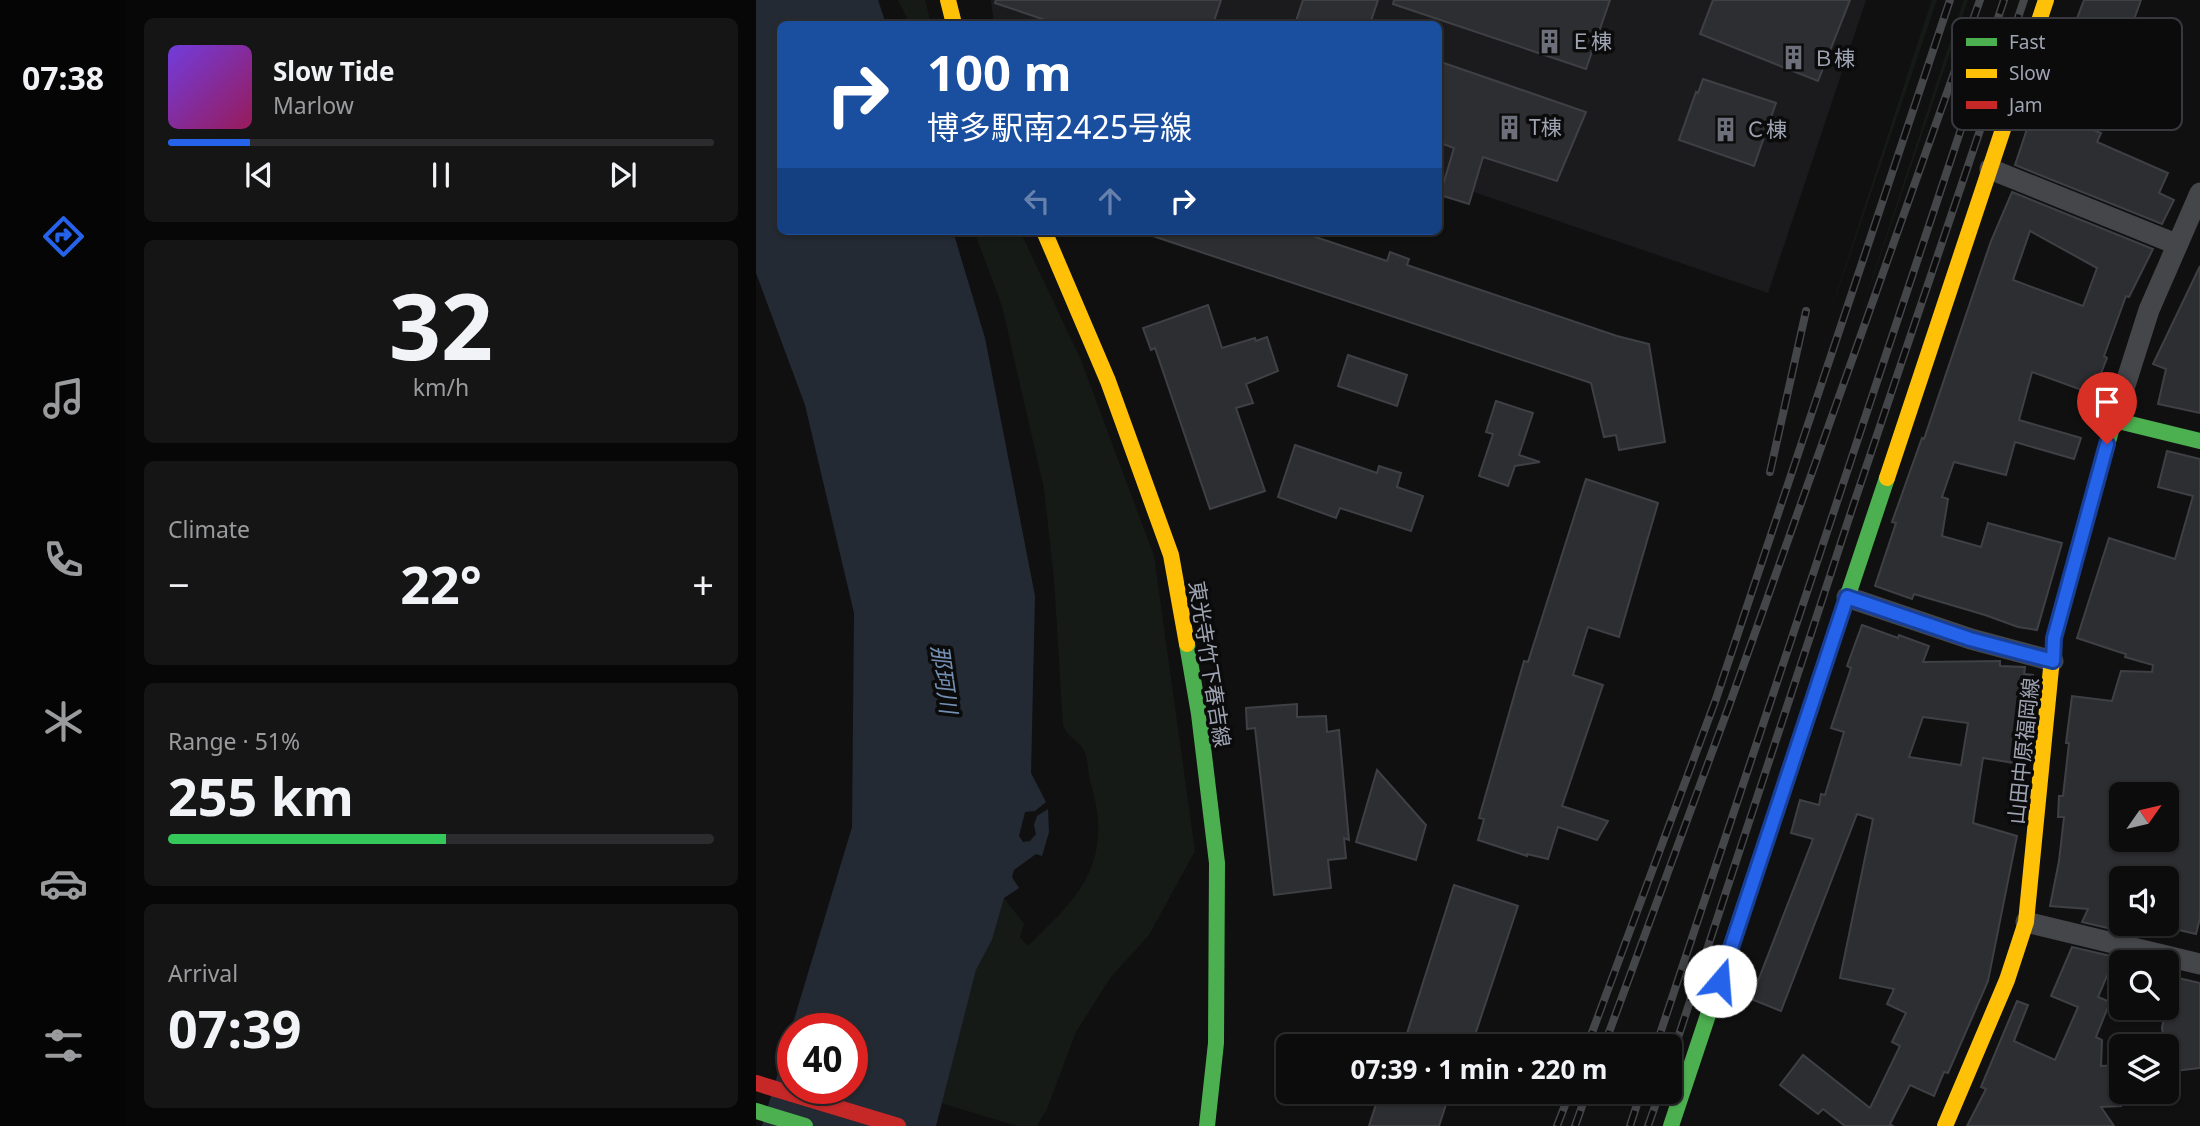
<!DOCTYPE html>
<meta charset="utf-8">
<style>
:root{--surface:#0c0c0d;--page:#151516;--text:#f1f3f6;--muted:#9a9b9d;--line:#2c2c2e;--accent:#2563eb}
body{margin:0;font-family:"Noto Sans","Noto Sans JP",sans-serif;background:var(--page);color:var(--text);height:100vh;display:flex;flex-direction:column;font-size:26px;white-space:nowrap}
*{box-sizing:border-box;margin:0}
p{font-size:23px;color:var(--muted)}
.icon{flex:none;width:38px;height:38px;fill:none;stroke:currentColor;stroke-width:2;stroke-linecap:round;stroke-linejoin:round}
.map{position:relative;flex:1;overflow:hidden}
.drawer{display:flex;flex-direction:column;gap:18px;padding:18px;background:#070707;width:630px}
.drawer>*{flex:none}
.banner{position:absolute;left:21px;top:21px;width:665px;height:214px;border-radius:10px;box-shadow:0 2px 5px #0004,0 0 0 2px var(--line);background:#1a4fa0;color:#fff;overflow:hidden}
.needle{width:46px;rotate:56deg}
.buttons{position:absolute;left:1353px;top:782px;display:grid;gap:14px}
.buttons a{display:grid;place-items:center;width:70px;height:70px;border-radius:10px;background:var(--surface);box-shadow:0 2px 5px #0004,0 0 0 2px var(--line);font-size:35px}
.speed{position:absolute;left:21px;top:1013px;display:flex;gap:14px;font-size:35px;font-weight:700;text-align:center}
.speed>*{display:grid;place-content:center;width:91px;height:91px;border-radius:50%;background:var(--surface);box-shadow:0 2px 5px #0004,0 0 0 2px var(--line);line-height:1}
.speed .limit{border:10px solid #d22;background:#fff;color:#111}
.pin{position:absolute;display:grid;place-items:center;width:60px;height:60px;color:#fff;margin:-72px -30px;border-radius:50% 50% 50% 0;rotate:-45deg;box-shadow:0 0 7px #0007}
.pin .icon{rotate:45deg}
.me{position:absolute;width:77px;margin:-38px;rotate:18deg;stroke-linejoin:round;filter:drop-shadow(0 0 5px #0008)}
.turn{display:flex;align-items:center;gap:24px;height:147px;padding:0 35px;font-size:32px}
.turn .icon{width:91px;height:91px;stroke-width:2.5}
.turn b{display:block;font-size:49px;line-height:60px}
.lanes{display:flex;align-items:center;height:66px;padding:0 35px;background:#0003;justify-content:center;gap:35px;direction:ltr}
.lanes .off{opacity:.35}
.big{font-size:52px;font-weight:700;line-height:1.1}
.drawer .tile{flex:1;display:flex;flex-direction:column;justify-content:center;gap:10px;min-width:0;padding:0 24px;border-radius:10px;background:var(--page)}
.drawer .dial{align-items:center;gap:0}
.dial b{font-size:91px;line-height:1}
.song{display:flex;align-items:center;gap:21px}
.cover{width:84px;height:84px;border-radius:10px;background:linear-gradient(135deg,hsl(260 70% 55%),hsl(330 70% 35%))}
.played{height:7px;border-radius:4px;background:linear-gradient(90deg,var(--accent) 15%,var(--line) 15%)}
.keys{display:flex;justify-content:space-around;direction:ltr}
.heat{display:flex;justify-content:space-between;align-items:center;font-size:38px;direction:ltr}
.charge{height:10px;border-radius:5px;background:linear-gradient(90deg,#34c759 51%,var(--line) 0)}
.trip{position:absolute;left:520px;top:1034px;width:406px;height:70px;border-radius:10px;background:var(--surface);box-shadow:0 2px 5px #0004,0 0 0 2px var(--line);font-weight:700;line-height:70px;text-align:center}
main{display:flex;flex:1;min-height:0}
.dock{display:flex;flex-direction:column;width:126px;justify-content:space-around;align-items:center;background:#050505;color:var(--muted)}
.dock .icon{width:49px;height:49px}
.dock .on{color:var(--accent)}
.dock b{font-size:32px;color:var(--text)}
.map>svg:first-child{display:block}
.built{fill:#1b1b1d}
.green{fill:#151a16}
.water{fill:#232a33;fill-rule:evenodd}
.building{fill:#2d2e31;stroke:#3f4045;stroke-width:2;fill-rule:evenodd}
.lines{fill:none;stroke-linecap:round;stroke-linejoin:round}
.street{stroke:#44464a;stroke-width:21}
.fast{stroke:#4caf50;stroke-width:16}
.slow{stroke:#ffc107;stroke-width:16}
.jam{stroke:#c62828;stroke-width:16}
.rail-casing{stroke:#444649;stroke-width:8}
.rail{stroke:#0b0b0c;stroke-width:5;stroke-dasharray:16;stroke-linecap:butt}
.route-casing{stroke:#184099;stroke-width:18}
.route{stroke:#2563eb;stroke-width:12}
.labels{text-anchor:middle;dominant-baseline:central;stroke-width:7;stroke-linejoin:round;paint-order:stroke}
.poi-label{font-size:21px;fill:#9fa4b3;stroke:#0b0b0c;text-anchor:start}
.street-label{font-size:21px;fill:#9fa4b3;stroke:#0b0b0c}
.water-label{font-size:23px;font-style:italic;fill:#7390b2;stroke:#0b0b0c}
.key{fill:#0b0b0c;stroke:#37393e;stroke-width:2}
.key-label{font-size:19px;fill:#9fa4b3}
</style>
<main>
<nav class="dock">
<b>07:38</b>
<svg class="icon on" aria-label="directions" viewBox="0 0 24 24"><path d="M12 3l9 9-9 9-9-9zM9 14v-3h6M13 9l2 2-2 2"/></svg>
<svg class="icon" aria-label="music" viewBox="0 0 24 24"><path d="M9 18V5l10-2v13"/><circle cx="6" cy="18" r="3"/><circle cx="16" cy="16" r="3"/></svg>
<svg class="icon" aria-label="phone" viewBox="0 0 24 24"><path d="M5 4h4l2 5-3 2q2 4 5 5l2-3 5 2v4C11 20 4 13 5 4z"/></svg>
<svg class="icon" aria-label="climate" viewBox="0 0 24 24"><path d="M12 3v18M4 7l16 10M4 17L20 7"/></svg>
<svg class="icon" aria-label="car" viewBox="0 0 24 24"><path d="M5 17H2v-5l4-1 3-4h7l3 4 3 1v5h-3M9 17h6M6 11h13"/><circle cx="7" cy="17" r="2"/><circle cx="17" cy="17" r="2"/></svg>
<svg class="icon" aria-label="filters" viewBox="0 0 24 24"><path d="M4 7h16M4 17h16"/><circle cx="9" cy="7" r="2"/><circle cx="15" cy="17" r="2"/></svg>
</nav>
<section class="drawer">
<div class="tile">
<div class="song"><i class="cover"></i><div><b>Slow Tide</b><p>Marlow</p></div></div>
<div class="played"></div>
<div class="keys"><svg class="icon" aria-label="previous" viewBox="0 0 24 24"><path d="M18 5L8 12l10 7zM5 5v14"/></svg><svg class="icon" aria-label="pause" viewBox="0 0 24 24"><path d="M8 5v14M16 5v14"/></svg><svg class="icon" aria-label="next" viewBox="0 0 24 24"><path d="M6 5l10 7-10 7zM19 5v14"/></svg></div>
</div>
<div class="tile dial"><b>32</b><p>km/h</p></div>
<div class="tile"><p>Climate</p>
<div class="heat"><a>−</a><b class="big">22°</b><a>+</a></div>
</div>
<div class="tile"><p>Range · 51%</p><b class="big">255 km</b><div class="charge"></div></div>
<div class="tile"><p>Arrival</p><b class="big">07:39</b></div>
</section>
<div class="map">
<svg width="1444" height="1126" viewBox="0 0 1444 1126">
<rect width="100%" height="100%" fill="#101011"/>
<polygon class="built" points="235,0 1110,0 1012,293 683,180 682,24 238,24"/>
<g class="green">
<polygon points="142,0 169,0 175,24 154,24"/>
<polygon points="1176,0 1181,0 1068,331 1166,30"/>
<polygon points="1208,0 1212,0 1096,339"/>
<path d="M218,231H264L325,360L398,556L439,851L393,935L354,978L320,1032L291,1109L281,1126H261L185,1103L220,970L236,940L248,898L268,924L264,937L272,946C284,933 298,921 310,907C345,868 349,829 334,781C331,770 333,758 327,749C322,739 313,740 307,725L298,579L288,489L246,306Z"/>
</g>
<path class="water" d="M0,0H122L130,24H24V231H197L229,338L279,596L275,773L290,802L279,811L269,812L263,836L267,842L274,841L280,834L278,825L281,816L292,809L293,832L286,856L280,854L258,870L256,877L263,888L248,898L236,940L220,970L180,1126H6L96,827L98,613L49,405L0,273ZM37,1029H96V1088H37Z"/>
<g class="building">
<polygon points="240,0 465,0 457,24 301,24 239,3"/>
<polygon points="547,0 622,0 614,24 539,24"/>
<polygon points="638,0 854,0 830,69 637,4"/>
<polygon points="957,0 1094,0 1062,81 944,34"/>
<polygon points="1328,0 1385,0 1371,39 1320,21"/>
<polygon points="682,61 830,112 801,181 727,157 713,204 684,195 698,148 682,142"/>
<polygon points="947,79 1020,103 998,166 923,140 940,92 942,93"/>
<polygon points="1278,108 1345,133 1341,142 1412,173 1403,193 1418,200 1406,224 1259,165"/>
<path d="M1256,192L1397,249L1373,297L1370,296L1348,356L1351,358L1337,394L1276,372L1263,420L1325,438L1318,459L1259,442L1250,475L1198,462L1186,497L1192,499L1186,536L1225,547L1232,523L1306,543L1281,630L1262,627L1229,615L1158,594L1156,599L1119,586L1140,523L1136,522L1166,438L1168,439L1235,241ZM1274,231L1341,268L1327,306L1257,280Z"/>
<polygon points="392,231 542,231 631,261 634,252 653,259 651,265 861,336 893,344 909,442 863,450 860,435 848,437 835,383 391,234"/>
<polygon points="1444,266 1444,413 1402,404 1410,369 1397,364"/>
<polygon points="452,305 466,348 499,338 500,341 511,337 522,371 490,384 497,403 480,408 509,491 454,509 399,348 395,350 387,328"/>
<polygon points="592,355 651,375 641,406 582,386"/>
<polygon points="740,401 777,413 763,455 784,462 759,466 752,486 723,476 737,434 730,432"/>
<polygon points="539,445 621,473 623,466 645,473 641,487 667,496 655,531 584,508 580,518 522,497"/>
<path d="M1411,451L1444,459V918L1440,934L1410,927V878H1365V924H1373L1369,932L1326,922L1332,909L1294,906L1303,861L1308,817H1302L1303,796H1307L1313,743H1310L1316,696L1356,701L1365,671L1396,672L1397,665L1369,657L1370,654L1363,652L1321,638L1353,538L1419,559L1437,496L1402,487ZM1365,794H1410V840H1365Z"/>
<polygon points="830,479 902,503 863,637 832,627 817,675 847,685 806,806 852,821 841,840 802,827 792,859 771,854 771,856 722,840 728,819 723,818 768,661 772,662"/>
<path d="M1106,625L1142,638L1143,635L1173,646L1167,662L1244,661V666L1269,667L1268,674L1277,675L1273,714H1267L1258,763L1227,758L1217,823L1261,836L1232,981L1192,1073L1188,1072L1178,1096L1154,1085L1134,1124L1137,1126H1089L1067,1109L1062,1114L1024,1085L1047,1055L1114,1108L1144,1046L1136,1042L1150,1013L1131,1004L1138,989L1084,978L1117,819L1101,814L1025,1011L995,999L1057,839L1035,833L1044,800L1063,805L1065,794L1069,795L1088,732L1075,728L1095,668L1091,666ZM1167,717L1212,723L1205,765L1153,757Z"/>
<polygon points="541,704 541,717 570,716 571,732 583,730 593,840 588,838 590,858 572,860 575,888 518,895 499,728 491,729 490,708"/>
<polygon points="621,770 670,825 660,860 600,842"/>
<polygon points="698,885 762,906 718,1038 713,1037 709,1046 647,1046"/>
<polygon points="1316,947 1359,957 1342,997 1354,1002 1340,1037 1346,1040 1345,1066 1365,1065 1365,1106 1345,1107 1358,1126 1211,1126 1230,1089 1225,1087 1261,1001 1272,1005 1258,1041 1299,1060 1322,1007 1295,996"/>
<polygon points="1418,977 1444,983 1444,1068 1410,1072 1410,1046 1408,1046 1406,1027"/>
<polygon points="624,1092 694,1092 683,1126 613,1126"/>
</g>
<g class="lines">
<g class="street">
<polyline points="1234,169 1420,244"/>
<polyline points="1358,420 1393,310 1444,193"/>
<polyline points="1091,597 1215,639 1297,661"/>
<polyline points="1270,922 1444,964"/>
</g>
<g class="fast">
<polyline points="1314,580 1358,420 1444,441"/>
<polyline points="431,644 443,714 461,863 460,1043 451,1126"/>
<polyline points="0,1111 49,1126"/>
<polyline points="915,1126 1131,478"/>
</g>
<g class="slow">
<polyline points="192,0 198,24"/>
<polyline points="288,231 352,381 415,555 431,644"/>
<polyline points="1131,478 1290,0"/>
<polyline points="1189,1126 1251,980 1270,922 1298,638 1314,580"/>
</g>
<polyline class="jam" points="0,1083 142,1126"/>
<defs>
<g id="rail">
<polyline points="1014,472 1050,311"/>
<polyline points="831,1046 960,699 1194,0"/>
<polyline points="848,1046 973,706 1224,0"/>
<polyline points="900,1046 1248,0"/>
<polyline points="914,1062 1096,509 1268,0"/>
<polyline points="801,1126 814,1092"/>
<polyline points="819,1126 831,1092"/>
<polyline points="874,1126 885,1092"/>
<polyline points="892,1126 904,1092"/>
</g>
</defs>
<use href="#rail" class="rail-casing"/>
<use href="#rail" class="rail"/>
</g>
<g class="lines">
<defs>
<polyline id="route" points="964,981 1091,597 1214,639 1297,661 1298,638 1351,444"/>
</defs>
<use href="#route" class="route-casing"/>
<use href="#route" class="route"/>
</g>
<defs>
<symbol id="building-bare" viewBox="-9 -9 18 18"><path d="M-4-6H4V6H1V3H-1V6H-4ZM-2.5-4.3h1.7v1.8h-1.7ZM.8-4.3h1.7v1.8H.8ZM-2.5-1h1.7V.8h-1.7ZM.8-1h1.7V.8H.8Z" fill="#6d707a" stroke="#0b0b0c" stroke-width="2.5" paint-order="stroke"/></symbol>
</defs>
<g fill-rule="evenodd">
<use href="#building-bare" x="776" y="24" width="35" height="35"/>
<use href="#building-bare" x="1020" y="40" width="35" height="35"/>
<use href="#building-bare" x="736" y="110" width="35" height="35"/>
<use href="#building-bare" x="952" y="112" width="35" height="35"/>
</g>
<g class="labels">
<g class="poi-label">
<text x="814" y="41">Ｅ棟</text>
<text x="1057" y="58">Ｂ棟</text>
<text x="773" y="127">T棟</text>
<text x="989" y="129">Ｃ棟</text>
</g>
<g class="street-label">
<text transform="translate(454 664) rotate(81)">東光寺竹下春吉線</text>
<text transform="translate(1267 751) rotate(-84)">山田中原福岡線</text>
</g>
<g class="water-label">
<text transform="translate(189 679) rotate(82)">那珂川</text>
</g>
</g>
<rect x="1196" y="18" width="230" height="112" rx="10" class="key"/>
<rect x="1210" y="38" width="31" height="8" fill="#4caf50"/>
<rect x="1210" y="69" width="31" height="9" fill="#ffc107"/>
<rect x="1210" y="101" width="31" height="8" fill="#c62828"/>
<g class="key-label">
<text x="1253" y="49">Fast</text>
<text x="1253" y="80">Slow</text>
<text x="1253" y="112">Jam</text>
</g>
</svg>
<div class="buttons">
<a><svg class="needle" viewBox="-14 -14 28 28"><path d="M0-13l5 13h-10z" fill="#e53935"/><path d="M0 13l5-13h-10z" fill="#9a9b9d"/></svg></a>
<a><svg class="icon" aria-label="sound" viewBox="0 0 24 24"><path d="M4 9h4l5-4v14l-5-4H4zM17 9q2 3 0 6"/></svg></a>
<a><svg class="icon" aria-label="search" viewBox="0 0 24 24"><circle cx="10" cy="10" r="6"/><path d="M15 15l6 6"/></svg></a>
<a><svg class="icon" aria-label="layers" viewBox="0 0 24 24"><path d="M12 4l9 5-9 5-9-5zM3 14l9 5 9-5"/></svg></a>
</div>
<div class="speed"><div class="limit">40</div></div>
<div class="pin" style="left:1351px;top:444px;background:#d93025"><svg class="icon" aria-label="arrive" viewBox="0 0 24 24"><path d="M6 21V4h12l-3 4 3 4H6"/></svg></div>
<svg class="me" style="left:964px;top:981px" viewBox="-20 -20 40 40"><circle r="19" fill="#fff"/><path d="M0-13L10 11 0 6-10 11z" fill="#2563eb"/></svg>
<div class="trip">07:39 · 1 min · 220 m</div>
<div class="banner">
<div class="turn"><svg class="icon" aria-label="right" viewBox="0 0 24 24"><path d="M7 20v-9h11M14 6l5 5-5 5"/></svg><div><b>100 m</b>博多駅南2425号線</div></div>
<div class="lanes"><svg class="icon off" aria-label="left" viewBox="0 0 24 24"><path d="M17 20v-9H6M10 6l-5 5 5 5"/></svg><svg class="icon off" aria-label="ahead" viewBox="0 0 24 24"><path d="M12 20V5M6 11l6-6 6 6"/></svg><svg class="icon" aria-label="right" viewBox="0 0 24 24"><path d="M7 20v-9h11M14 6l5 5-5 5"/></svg></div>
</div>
</div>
</main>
